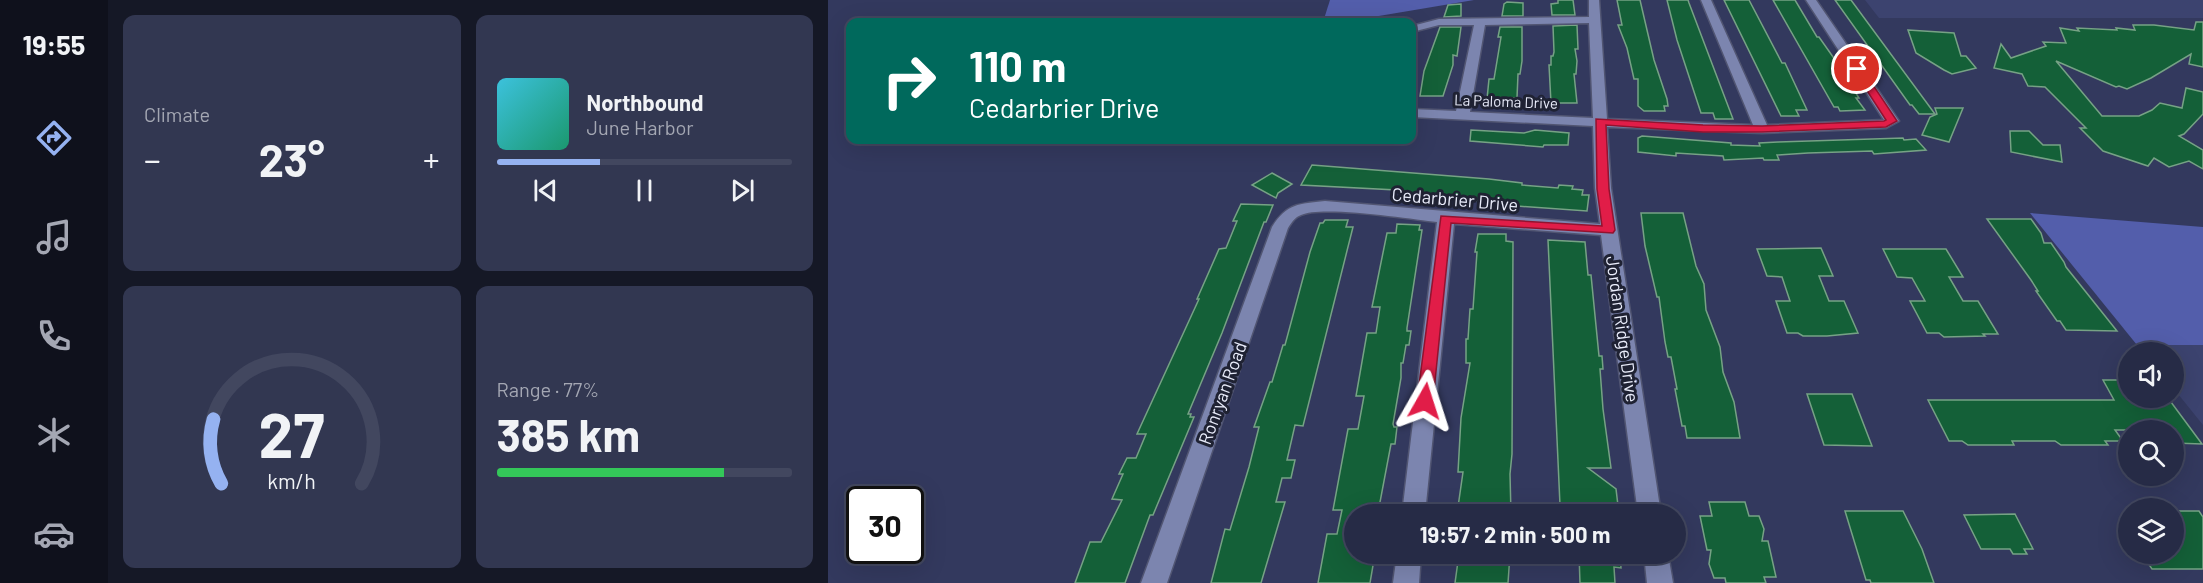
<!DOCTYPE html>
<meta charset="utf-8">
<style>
:root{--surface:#262b46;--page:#323751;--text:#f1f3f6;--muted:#a4a7b3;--line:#42475f;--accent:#95b2f1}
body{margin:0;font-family:Barlow,sans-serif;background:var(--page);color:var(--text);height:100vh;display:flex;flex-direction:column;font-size:22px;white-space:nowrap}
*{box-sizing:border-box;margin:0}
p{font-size:20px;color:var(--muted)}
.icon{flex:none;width:33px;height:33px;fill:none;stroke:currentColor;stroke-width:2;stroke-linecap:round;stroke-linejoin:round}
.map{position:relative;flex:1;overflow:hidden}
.sheet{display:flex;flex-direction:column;gap:15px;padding:15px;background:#151826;width:720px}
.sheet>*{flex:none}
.guide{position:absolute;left:18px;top:18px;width:570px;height:126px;border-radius:12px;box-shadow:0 6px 24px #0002,0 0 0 2px var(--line);background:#00695c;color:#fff;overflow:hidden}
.buttons{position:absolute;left:1290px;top:342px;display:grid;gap:12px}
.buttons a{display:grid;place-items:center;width:66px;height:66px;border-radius:50%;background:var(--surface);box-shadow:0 6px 24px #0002,0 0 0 2px var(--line);font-size:30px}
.speed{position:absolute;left:18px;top:486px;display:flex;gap:12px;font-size:30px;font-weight:700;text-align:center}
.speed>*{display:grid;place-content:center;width:78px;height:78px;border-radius:50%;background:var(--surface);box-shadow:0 6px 24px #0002,0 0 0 2px var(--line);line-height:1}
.speed .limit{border:3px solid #111;border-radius:9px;background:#fff;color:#111}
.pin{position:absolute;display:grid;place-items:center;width:51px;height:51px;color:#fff;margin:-26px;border:3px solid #fff;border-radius:50%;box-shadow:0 2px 6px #0007}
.me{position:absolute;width:66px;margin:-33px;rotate:6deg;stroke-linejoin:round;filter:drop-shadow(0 0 4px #0008)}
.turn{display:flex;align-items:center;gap:21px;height:126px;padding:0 24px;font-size:27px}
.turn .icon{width:78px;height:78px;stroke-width:2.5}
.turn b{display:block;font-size:42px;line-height:51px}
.big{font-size:45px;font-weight:700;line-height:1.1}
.sheet .card{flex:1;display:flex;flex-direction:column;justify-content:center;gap:9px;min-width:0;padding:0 21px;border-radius:12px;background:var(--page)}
.sheet .dial{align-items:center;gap:0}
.dial svg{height:156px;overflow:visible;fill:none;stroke:var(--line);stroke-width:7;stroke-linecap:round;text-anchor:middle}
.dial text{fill:var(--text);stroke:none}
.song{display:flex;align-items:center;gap:18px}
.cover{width:72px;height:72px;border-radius:9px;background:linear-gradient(135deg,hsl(190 70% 55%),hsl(160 70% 35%))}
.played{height:6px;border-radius:3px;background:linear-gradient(90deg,var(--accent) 35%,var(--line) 35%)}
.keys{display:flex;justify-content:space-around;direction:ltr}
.heat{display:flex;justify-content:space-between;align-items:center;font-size:33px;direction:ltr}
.charge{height:9px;border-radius:4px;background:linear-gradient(90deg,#34c759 77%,var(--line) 0)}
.sheet .tiles{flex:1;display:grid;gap:15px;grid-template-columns:repeat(2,1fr)}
.trip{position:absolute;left:516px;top:504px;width:342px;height:60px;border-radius:30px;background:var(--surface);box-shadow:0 6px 24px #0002,0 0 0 2px var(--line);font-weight:700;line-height:60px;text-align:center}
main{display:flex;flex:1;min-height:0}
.tab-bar{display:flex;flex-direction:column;width:108px;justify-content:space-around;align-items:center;background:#0f111c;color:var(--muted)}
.tab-bar .icon{width:42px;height:42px}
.tab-bar .on{color:var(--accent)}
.tab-bar b{font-size:27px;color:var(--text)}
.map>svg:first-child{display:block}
.built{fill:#3c436f}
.forest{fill:#535eab}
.building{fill:#146038;stroke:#76a285;stroke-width:1.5}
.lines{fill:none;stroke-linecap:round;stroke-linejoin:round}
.street-casing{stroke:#515572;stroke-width:3}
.street{fill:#7c85af;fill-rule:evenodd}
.route{fill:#e11d48;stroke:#92132f;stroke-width:1.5}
.labels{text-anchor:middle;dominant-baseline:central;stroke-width:6;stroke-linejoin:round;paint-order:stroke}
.far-street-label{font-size:15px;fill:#eaedfb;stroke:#1f2233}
.street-label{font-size:18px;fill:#eaedfb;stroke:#1f2233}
</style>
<main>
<nav class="tab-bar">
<b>19:55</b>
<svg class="icon on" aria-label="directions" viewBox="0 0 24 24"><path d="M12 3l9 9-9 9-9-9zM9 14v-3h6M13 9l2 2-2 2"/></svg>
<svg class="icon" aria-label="music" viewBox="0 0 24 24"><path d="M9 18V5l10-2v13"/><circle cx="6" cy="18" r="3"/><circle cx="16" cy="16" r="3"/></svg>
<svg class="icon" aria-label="phone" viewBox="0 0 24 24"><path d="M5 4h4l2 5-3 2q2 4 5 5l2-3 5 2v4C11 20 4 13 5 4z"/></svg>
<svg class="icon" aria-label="climate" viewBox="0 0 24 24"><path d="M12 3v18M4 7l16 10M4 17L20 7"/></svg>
<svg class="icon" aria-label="car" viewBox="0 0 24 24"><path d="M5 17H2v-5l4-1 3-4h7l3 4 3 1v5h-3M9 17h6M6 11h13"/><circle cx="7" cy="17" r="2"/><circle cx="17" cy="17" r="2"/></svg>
</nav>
<section class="sheet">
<div class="tiles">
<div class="card"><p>Climate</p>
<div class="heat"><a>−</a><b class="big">23°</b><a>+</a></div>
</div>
<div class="card">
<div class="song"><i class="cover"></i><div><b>Northbound</b><p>June Harbor</p></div></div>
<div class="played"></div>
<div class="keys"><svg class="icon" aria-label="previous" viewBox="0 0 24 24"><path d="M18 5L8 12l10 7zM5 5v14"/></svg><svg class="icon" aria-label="pause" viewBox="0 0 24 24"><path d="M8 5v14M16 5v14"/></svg><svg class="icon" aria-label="next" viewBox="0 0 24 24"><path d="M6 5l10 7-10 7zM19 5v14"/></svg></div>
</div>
<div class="card dial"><svg viewBox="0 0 100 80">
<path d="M14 69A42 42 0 1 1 86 69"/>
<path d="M14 69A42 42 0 0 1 10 36" stroke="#95b2f1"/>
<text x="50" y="56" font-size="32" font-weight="700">27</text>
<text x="50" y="72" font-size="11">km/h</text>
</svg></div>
<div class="card"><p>Range · 77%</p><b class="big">385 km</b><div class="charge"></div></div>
</div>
</section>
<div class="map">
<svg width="1375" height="583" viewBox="0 0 1375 583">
<rect width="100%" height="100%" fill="#33395e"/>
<g class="built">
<polygon points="1037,0 1375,0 1375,18 1051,18"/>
<polygon points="1309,345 1375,345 1375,425 1346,389 1346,352 1315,352"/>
</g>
<g class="forest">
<polygon points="502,0 646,0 515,22 495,22"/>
<polygon points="1202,213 1375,227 1375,345 1309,345"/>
</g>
<g class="building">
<polygon points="730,0 745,0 747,15 724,15 723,4 730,3"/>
<polygon points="789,0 812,0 826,60 839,99 840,106 836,106 837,111 816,111 810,106 810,79 806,79 799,48 790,25 794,25"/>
<polygon points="839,0 860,0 861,3 905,119 887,119 885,113 873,113 849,40"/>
<polygon points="896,0 921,0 954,63 957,63 979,110 968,110 971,116 953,116"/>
<polygon points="945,0 967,0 989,37 991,37 1010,64 1031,98 1028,98 1037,110 1012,111 1010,107 1006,107"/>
<polygon points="1007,0 1023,0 1107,114 1091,114 1084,105 1082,105"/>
<polygon points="679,2 695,3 695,16 674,16 676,4"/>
<polygon points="633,4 633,16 616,17 620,5"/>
<polygon points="1368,22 1375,22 1375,67 1361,64 1363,54 1323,78 1299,89 1291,86 1288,87 1228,61 1274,116 1311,116 1324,110 1332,103 1354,108 1358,88 1375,92 1375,114 1356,134 1351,136 1375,150 1375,169 1361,161 1341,167 1326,158 1320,166 1275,151 1252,128 1258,128 1217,87 1200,86 1194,74 1166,68 1173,44 1183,58 1218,46 1215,42 1238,43 1232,28 1251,31 1249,28 1289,30 1288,28 1307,30 1305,25 1326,25 1366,30"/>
<polygon points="749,25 750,49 747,49 749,61 748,74 746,74 749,103 723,103 721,65 723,65 723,56 725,56 726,52 725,26"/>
<polygon points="612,27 633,27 629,56 625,55 625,65 615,96 592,96 596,71"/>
<polygon points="672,27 694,27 694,61 692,74 690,74 689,98 685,98 685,103 664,103 659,99 661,79 666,79 673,37 670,37"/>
<polygon points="1080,30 1126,33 1133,56 1138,56 1148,68 1124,74 1116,70 1088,53"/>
<polygon points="1107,108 1135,108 1121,142 1094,135 1102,117 1109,114"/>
<polygon points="643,130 696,133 707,130 741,133 740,145 716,145 715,147 642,141"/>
<polygon points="1182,131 1201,131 1215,145 1232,145 1234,162 1183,152"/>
<polygon points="814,136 903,143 903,145 932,146 931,143 950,142 1075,138 1076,140 1088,139 1098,150 1046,154 1044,151 980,153 949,155 951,160 936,160 935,158 896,160 895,156 848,153 848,156 810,152 810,138"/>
<polygon points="484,165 661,179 694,183 694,185 730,188 731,185 745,186 744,189 755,190 754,195 761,195 759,211 689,206 635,199 636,197 567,192 568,190 473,185"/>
<polygon points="444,173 464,184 450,193 448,198 424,185"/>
<polygon points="413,204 445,205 438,222 436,222 394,333 360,414 363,414 362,417 366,417 325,515 322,515 297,583 247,583 262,542 273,542 294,500 284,499 295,474 291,474 299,458 308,458 318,434 309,434 371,299 369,299 391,249 398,248 409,221 405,221"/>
<polygon points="813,213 855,213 868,266 876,284 878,310 892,347 895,372 906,402 912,438 859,438 857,426 854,426 847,389 849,389 843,357 840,357 837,342 831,297 829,297 817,246"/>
<polygon points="1159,219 1203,219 1213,233 1216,243 1223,243 1236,262 1238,267 1289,331 1238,330 1232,321 1229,321 1208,291 1210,291 1203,280"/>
<polygon points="497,220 520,220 518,227 525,227 475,426 467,425 459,460 467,460 463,478 454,478 448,502 457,502 433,583 383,583 397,529 402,530 421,467 431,427 426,427 442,382 444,382 455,345 457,345 482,252 492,223 495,223"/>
<polygon points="569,224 592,225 591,230 594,230 579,328 579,331 583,331 581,345 578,345 575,363 573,363 573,378 565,424 566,427 569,427 567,444 563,444 552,502 552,514 526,514 526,554 547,554 542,583 490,583 499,534 509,534 514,510 505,510 520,429 530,429 536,396 528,396 539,333 548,333 552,307 544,307 559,233 568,233"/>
<polygon points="650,234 678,234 678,241 685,242 684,454 682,474 683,514 629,514 635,472 630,472 633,418 642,363 638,363 638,339 640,339 642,309 645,309 649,252 647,252"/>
<polygon points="720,240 757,242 760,275 763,275 771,356 774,356 775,369 772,369 775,409 783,468 760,468 788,489 791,514 746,514 745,505 732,505"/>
<polygon points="993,248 1005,276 991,276 1001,301 1016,301 1030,333 999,336 975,336 970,333 959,333 948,301 962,301 954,277 939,276 929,249"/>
<polygon points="1055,249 1118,249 1135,277 1121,277 1135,301 1150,301 1170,334 1155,334 1157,336 1116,337 1111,333 1099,333 1082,301 1097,301 1084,278 1069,277"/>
<polygon points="1275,380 1300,380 1300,398 1340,398 1374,444 1346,443 1346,430 1287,430 1295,441 1277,441 1280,445 1233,445 1227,441 1184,441 1186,445 1140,445 1134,441 1121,441 1100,400 1286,400"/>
<polygon points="979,394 1024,394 1044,446 996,445"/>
<polygon points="881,502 917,502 921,516 931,516 936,529 934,541 940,541 948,577 936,577 938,583 898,583 897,578 886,578 881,564 883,550 879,550 872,516 884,516"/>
<polygon points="1017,511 1075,511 1094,549 1106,583 1043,583 1042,580 1038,580"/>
<polygon points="1346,511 1371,511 1375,517 1375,569 1324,569 1314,554 1346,554"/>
<polygon points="1187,514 1205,549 1196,549 1199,554 1185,554 1182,549 1153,549 1136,515"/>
<polygon points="631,554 682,554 680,583 627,583"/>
<polygon points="751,554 792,554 793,568 786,567 787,583 752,583"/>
</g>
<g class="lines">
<defs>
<g id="street">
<path d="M761,0H771L779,119L925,125L873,0H883L939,125L1056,120L978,0H988L1071,121L1058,128L934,133L779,127L783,188L833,514H810L773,235L626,224L597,514H574L609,222C583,219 493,205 473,215C467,217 464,222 460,228L339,583H313L444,227C459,203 471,204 497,201L772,224L767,188L765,126L584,117V109L628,111L646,25H611L584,32V26L611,19L761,17ZM761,23L765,118L642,112L657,25Z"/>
<polygon points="569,554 593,554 591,583 565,583"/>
<polygon points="816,554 840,554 845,583 819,583"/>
</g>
</defs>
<use href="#street" class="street-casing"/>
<use href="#street" class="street"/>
</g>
<polygon class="route" points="1029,66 1033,67 1069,121 1058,127 934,132 875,132 778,125 781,189 787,230 785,233 623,223 605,401 602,406 597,408 591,406 589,401 613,216 774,226 769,189 768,119 875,125 934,126 1056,121 1058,120 1025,69"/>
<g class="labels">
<g class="far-street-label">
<text transform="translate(678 101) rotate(2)">La Paloma Drive</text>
</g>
<g class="street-label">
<text transform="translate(627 199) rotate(5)">Cedarbrier Drive</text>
<text transform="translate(795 329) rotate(82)">Jordan Ridge Drive</text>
<text transform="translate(394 393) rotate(-70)">Ronryan Road</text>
</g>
</g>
</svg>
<div class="buttons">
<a><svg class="icon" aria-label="sound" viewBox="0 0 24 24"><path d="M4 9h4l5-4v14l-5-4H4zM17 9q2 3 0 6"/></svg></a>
<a><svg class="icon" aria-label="search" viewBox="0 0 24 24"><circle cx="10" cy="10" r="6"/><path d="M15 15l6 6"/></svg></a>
<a><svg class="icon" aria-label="layers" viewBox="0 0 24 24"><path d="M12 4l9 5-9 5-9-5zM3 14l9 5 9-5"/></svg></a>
</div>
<div class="speed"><div class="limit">30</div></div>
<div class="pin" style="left:1029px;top:69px;background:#d93025"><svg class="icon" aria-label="arrive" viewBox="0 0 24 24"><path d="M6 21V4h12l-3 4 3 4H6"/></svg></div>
<svg class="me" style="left:597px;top:401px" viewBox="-20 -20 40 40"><path d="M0-17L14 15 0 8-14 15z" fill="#e11d48" stroke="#fff" stroke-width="4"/></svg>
<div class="trip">19:57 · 2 min · 500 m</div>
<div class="guide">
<div class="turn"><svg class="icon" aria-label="right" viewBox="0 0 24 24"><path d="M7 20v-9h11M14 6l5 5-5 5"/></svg><div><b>110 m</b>Cedarbrier Drive</div></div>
</div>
</div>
</main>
